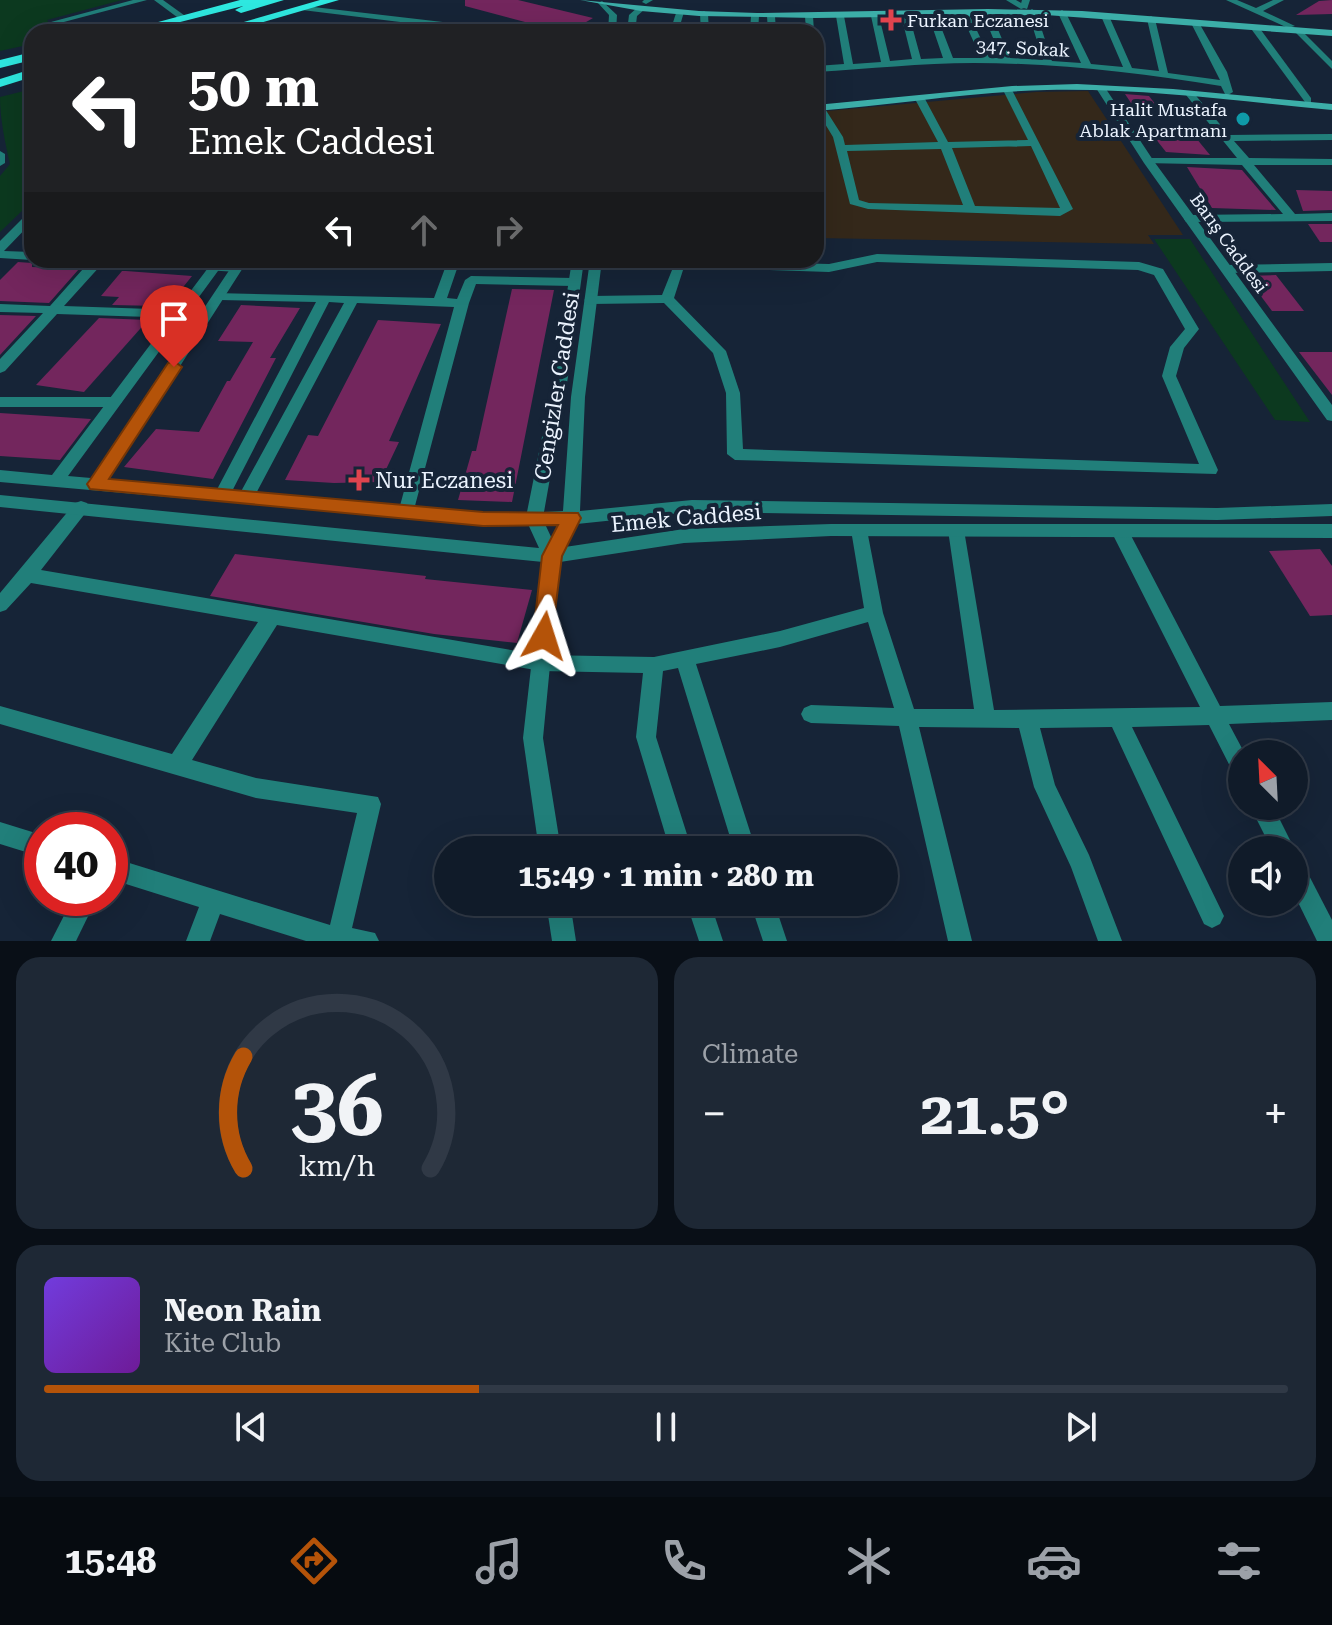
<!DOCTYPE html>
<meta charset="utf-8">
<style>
:root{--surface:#101b29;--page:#1e2835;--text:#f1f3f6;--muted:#9ca1a8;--line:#303946;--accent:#b45309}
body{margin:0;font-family:"Roboto Serif",serif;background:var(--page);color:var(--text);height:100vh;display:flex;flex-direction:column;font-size:30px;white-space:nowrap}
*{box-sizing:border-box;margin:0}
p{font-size:26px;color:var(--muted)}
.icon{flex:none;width:44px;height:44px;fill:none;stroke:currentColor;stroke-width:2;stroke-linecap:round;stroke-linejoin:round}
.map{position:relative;height:941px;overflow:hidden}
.side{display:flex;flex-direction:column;gap:16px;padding:16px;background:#090f17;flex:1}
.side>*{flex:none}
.guide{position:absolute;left:24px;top:24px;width:800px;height:244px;border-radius:24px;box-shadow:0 8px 32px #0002,0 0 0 2px var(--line);background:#202124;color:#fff;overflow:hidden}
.needle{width:52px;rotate:336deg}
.buttons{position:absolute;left:1228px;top:740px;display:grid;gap:16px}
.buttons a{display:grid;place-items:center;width:80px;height:80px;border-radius:50%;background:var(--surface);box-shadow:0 8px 32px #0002,0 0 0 2px var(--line);font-size:40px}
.speed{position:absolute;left:24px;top:812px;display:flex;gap:16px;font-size:40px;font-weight:700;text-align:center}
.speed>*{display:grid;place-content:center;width:104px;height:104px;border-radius:50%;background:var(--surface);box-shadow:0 8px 32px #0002,0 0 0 2px var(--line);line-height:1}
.speed .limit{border:12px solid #d22;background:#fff;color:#111}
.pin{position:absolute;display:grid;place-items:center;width:68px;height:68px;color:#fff;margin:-82px -34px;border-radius:50% 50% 50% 0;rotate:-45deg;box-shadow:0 0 8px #0007}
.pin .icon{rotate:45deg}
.me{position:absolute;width:88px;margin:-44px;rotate:6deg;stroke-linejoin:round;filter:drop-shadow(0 0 6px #0008)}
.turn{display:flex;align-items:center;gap:28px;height:168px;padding:0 32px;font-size:36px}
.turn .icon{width:104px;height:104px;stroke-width:2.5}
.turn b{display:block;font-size:56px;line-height:68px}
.lanes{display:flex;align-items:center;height:76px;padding:0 32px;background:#0003;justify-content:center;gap:40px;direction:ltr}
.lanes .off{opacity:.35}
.big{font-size:60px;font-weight:700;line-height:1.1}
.side .tile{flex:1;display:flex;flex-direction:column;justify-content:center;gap:12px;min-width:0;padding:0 28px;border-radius:24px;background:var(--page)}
.side .dial{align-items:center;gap:0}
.dial svg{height:208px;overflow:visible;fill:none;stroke:var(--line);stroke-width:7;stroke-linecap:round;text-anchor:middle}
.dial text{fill:var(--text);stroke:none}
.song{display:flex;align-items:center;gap:24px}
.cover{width:96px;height:96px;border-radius:12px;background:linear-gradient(135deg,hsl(260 70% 55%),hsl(280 70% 35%))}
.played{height:8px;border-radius:4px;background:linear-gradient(90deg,var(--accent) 35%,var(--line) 35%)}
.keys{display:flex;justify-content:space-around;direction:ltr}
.heat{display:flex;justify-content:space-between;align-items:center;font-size:44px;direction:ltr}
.side .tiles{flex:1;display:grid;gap:16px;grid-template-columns:1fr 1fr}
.tile:last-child{grid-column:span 2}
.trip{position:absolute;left:434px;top:836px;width:464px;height:80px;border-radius:40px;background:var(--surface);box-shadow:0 8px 32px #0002,0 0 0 2px var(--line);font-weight:700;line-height:80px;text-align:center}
.menu{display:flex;height:128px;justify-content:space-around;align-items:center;background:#060b10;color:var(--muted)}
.menu .icon{width:56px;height:56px}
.menu .active{color:var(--accent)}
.menu b{font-size:36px;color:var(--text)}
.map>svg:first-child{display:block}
.commercial{fill:#34281a}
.green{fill:#0c391f}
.building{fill:#73265d}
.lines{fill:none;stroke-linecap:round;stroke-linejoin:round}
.minor{fill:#217f7a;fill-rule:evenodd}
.tertiary{fill:#217f7a;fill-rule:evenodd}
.secondary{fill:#3caea8;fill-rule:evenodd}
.trunk{fill:#2ee8e0;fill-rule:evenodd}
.route{fill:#b45309;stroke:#753606;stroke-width:2}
.health-dot{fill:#e0444e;stroke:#162437;stroke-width:3}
.culture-dot{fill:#0f9aa8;stroke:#162437;stroke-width:3}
.labels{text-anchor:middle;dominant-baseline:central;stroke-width:8;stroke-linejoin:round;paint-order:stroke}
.far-poi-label{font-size:18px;fill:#ebf3fe;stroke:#162437;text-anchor:start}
.far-street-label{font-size:18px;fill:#ebf3fe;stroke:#162437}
.street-label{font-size:22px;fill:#ebf3fe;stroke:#162437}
.poi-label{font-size:22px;fill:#ebf3fe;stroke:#162437;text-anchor:start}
</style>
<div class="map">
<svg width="1332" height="941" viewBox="0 0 1332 941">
<rect width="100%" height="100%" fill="#162437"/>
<polygon class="commercial" points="1088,91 1183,235 1148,235 1154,244 816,238 816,112 1036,92"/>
<g class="green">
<polygon points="0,0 122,0 47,20 55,32 32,32 32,44 0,51"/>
<path d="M32,89V207L25,208L0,232V176L10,164C5,142 0,119 0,97Z"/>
<polygon points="1154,239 1190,239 1310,422 1275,420"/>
</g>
<g class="building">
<polygon points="465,0 518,0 593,18 569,32 563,32 465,6"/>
<polygon points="1332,0 1332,14 1296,15 1319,1"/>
<polygon points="1125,94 1149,96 1159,109 1135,109"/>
<polygon points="1155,138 1196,138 1210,155 1166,152"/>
<polygon points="1187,167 1242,170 1276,210 1212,208"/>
<polygon points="1296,190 1332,191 1332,210 1303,211"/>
<polygon points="1308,224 1332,224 1332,242 1320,242"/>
<polygon points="18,262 32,263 32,267 79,269 49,303 0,301 0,280"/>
<polygon points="122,271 126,271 192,276 172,301 166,300 160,306 112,305 119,297 101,296"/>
<polygon points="1276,275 1304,311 1272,311 1246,276"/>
<polygon points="512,289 554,290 512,502 458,500 472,451 476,451"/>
<polygon points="241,305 300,308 270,358 276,358 213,479 124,467 156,429 199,432 227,381 230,381 253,342 218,341"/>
<polygon points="0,315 36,316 0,355"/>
<polygon points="99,318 148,320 84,392 36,385"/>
<polygon points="378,320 441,324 389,441 399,442 380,482 334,483 285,480 308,435 318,436"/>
<polygon points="1299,352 1332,352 1332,395"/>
<polygon points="0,413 46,416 91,419 60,460 0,456"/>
<polygon points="1320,549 1332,566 1332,615 1310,616 1269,551"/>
<polygon points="235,554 426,576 425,579 532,590 517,643 434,634 210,596"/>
</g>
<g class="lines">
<g class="minor">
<polygon points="133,0 147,0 60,23 64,32 56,32 51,22"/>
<polygon points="154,0 163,0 188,18 181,20"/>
<polygon points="644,0 653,0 646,4 642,2"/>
<polygon points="1006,0 1016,0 1028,7 1021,9"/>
<polygon points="1226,0 1237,0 1256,8 1273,0 1284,0 1263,11 1295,26 1288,28"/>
<polygon points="305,6 503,29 507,32 482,32 302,10"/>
<path d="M1032,9L1036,12L1052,61L1081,63L1058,13L1062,10L1066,13L1091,64L1123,67L1101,16L1105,13L1109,16L1132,68L1159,71L1147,19L1151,16L1155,19L1168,73L1220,80L1191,23L1198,21L1227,72L1233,92L1228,95L1225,94L1221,86C1139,73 1057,63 974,63C921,63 869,69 816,72V66L844,64L836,16L840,13L844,16L853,64L881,62L871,16L875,13L879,16L890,61L912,59L901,15L905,12L909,15L921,59L943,58L928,14L932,11L936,14L953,58H981L961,14L965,11L969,14L990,58H1001L983,13L987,10L991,13L1010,58L1043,60L1028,12Z"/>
<polygon points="677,10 684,12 678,32 670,32"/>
<polygon points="704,11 708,14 709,32 701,32 700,14"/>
<polygon points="755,13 759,16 758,32 750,32 751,16"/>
<polygon points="771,13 775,16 776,32 768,32 767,16"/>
<polygon points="809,13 813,16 814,32 806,32 805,16"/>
<polygon points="1252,26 1258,26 1311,98 1311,102 1305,102 1252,30"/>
<polygon points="1299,28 1332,61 1332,69 1296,33 1295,31"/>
<path d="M816,75L821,78L825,102L822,104L843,137L845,145L938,142L915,99L920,96L925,99L948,142L1028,140L1003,90L1011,88L1073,209L1060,216L868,209L850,204L833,137L816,109L818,104L816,103ZM1031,146L1060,208L975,206L952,148ZM941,149L963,205L869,203L859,200L847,151Z"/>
<polygon points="1186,91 1192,91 1229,135 1332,134 1332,140 1234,141 1249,158 1332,159 1332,165 1254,165 1295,214 1332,213 1332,221 1186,222 1184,219 1190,215 1283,214 1242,165 1144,163 1144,159 1148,158 1237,158 1186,95"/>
<polygon points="0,151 5,154 5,163 0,166"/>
<polygon points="32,211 32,222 4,251 32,252 32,260 0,258 0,241 28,213"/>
<path d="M877,254L1139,262L1163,269L1199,329L1184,348L1176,376L1218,470L1216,474L735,460L727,454L726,393L713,353L664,303L591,304L584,300L591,296L662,295L676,260L829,264ZM877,262L1138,270L1154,275L1185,329L1170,347L1162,376L1199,464L743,449L740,393L726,351L674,298L684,267L829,272Z"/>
<polygon points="91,260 163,260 238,264 244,268 238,272 102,264 64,306 180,310 187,314 180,318 57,314 5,371 0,373 0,359 43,313 0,312 0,304 50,306"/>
<polygon points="448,260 460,260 447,298 457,299 465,280 471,276 573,278 579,282 573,286 476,284 469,303 412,517 400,517 398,513 454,307 357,303 252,501 240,501 238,497 344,303 329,302 227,501 215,501 213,497 316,302 220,300 213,296 215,293 434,298"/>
<polygon points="1332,263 1332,271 1226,273 1220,269 1226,265"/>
<polygon points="0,397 115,397 122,402 115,407 0,407"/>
<polygon points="81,501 87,503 89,507 87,511 41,570 541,655 654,657 780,631 864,608 851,530 853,525 865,525 867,530 883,613 914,709 974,709 948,530 950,525 962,525 964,530 994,710 1200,707 1111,531 1114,526 1126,526 1220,706 1332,702 1332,720 1229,724 1245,754 1242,754 1242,779 1235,776 1209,725 1132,727 1224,916 1220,924 1212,928 1204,924 1112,727 1040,728 1055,785 1089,855 1122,941 1098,941 1071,867 1034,787 1019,728 919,727 972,941 948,941 899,726 811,723 804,720 801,714 804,708 811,705 894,708 868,622 780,647 696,664 756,850 734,850 678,668 663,671 656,737 692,850 670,850 636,737 643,673 541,671 277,625 192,760 256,778 378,797 381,804 352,928 375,933 379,941 306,941 220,914 210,941 186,941 199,907 110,879 110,857 330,925 357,813 256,798 0,724 0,706 172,754 258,622 31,583 6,610 0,612 0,593 75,503"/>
<polygon points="1250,806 1273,806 1295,850 1294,853 1294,850 1272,850"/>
<polygon points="0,822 42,835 42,857 0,844"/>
<polygon points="1294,859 1302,862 1332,920 1332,941 1317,941 1294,894"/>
<polygon points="73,898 97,898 76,941 51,941"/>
<polygon points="686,902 710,902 723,941 699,941"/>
<polygon points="750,902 774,902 787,941 763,941"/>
</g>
<g class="tertiary">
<polygon points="1022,0 1030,0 1027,9 1020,7"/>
<polygon points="602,1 617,15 616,32 608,32 609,15 598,3"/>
<polygon points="638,7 645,9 637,16 635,32 627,32 629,15"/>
<polygon points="1098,86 1104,86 1153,160 1332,405 1332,421 1327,420 1144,163 1096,88"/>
<path d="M214,260H226L68,476L91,478L236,260H248L107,480L483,513L527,512L554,377L572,260H584L568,377L544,512L563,511L571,397L590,260H602L585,397L580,511L692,500L1217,508L1332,504V516L1217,520L692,512L577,524L565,547L684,529L831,524H1332V538L831,536L684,543L560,562L543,738L561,850H539L523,738L543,562L0,507V495L539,548L528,524L483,525L0,482V470L52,475ZM545,524H560L552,539Z"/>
<polygon points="546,902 570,902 576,941 552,941"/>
</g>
<g class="secondary">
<polygon points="580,0 699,11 757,13 988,9 1082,11 1332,30 1332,36 1046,15 815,18 699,16 641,11"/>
<path d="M1077,84L1173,89L1332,104V110C1237,101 1142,88 1047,90C969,92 893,105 816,111V105L1012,86Z"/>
</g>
<g class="trunk">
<polygon points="240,0 284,0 241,13 235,10 243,6 141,32 121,32"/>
<polygon points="320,0 339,0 229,32 209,32"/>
<polygon points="32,52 32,60 0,68 0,60"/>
<polygon points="32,69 32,77 0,87 0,79"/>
</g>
</g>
<polygon class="route" points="174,361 182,367 109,479 483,512 578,513 581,518 562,556 551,643 544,645 536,643 533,636 542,556 558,525 483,526 90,489 87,484 90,480 168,363"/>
<g class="health-dot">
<path d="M887 8h8v8h8v8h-8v8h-8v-8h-8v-8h8z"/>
<path d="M355 468h8v8h8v8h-8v8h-8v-8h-8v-8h8z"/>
</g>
<circle class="culture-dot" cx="1243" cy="119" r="8"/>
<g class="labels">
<g class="far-poi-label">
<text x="907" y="20">Furkan Eczanesi</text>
<text x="1227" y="109" text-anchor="end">Halit Mustafa<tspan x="1227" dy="21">Ablak Apartmanı</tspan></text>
</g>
<g class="far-street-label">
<text transform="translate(1023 48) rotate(3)">347. Sokak</text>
<text transform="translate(1229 243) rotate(54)">Barış Caddesi</text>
</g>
<g class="street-label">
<text transform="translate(557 386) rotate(-81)">Cengizler Caddesi</text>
<text transform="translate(686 518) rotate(-5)">Emek Caddesi</text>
</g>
<g class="poi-label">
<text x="375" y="480">Nur Eczanesi</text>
</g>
</g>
</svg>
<div class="buttons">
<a><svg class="needle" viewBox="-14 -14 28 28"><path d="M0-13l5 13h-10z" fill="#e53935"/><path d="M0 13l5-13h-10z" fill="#9ca1a8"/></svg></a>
<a><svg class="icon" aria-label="sound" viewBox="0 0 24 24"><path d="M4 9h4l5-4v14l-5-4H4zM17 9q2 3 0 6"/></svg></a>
</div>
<div class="speed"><div class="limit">40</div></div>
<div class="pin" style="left:174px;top:367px;background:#d93025"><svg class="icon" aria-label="arrive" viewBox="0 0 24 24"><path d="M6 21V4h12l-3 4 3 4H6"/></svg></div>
<svg class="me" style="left:544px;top:636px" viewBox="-20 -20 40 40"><path d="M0-17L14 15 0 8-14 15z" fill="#b45309" stroke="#fff" stroke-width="4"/></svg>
<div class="trip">15:49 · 1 min · 280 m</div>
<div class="guide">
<div class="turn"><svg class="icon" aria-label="left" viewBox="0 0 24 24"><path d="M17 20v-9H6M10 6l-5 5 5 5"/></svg><div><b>50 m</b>Emek Caddesi</div></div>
<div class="lanes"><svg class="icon" aria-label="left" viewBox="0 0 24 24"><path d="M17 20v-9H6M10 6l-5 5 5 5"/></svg><svg class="icon off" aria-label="ahead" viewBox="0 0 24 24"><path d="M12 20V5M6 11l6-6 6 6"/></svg><svg class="icon off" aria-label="right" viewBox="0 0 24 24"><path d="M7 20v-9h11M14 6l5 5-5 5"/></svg></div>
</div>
</div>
<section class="side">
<div class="tiles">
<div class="tile dial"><svg viewBox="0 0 100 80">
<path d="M14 69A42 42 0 1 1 86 69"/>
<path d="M14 69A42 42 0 0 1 14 26" stroke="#b45309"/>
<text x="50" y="56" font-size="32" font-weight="700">36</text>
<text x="50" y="72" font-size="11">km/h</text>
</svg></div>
<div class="tile"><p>Climate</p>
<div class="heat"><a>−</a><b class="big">21.5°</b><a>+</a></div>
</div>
<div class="tile">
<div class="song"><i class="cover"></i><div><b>Neon Rain</b><p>Kite Club</p></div></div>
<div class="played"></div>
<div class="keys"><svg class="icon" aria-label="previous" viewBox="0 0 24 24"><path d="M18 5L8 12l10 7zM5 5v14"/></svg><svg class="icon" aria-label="pause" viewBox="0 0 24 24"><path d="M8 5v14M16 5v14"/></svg><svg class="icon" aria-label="next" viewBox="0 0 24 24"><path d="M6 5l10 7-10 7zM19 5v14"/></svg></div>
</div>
</div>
</section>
<nav class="menu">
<b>15:48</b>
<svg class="icon active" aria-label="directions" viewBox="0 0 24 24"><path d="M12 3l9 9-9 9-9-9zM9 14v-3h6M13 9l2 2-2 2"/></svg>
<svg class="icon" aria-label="music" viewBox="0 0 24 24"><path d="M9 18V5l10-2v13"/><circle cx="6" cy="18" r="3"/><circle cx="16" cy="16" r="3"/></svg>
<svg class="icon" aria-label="phone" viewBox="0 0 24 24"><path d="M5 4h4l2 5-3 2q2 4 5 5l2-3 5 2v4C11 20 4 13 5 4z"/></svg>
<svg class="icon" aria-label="climate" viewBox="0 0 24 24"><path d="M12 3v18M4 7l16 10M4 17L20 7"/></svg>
<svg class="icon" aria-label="car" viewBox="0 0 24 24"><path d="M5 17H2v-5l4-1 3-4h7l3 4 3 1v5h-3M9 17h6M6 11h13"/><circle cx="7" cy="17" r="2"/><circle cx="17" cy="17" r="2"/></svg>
<svg class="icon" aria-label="filters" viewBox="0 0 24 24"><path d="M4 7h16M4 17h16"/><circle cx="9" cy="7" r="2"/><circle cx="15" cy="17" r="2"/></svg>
</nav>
